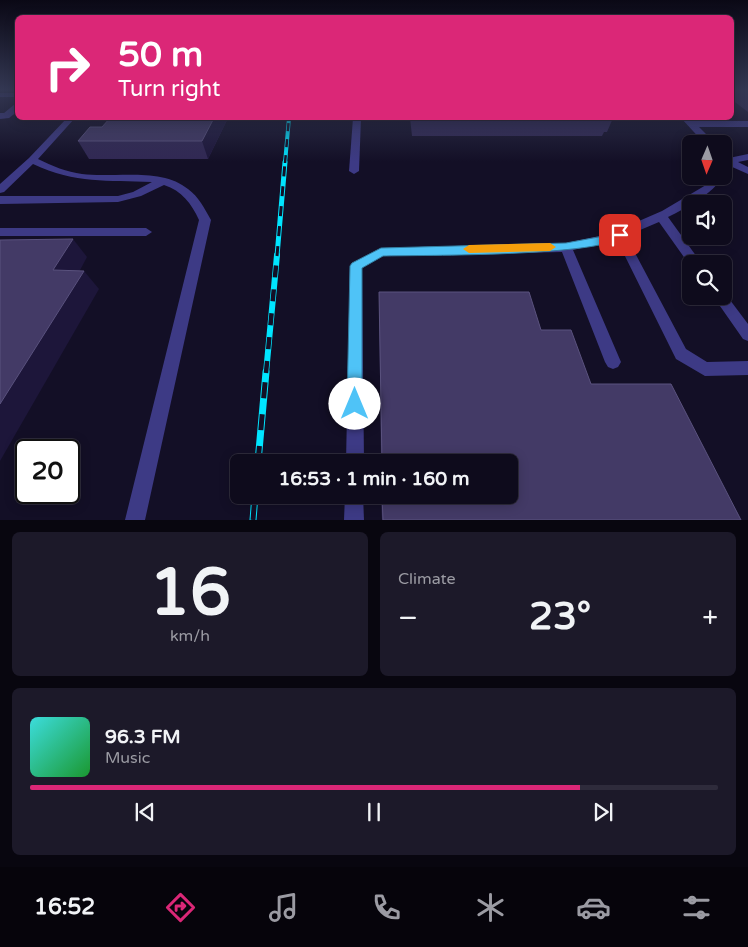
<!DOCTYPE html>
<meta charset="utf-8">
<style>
:root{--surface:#0e0b1c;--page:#1c1929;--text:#f1f3f6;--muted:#9b9ba3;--line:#2e2b3b;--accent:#db2777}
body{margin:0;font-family:"Varela Round",sans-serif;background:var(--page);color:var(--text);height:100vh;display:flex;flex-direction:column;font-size:19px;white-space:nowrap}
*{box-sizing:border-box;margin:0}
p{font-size:16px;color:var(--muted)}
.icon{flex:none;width:28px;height:28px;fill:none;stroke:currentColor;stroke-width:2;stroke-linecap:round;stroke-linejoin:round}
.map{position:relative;height:520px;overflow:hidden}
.side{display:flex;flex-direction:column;gap:12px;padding:12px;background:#08060f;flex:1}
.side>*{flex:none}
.hud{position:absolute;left:15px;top:15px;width:719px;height:105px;border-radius:8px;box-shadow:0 2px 12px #0003,0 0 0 1px var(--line);background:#db2777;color:#fff;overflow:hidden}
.needle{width:32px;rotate:182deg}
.fabs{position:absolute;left:682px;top:135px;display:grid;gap:10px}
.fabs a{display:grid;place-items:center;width:50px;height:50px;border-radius:8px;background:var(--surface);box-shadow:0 2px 12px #0003,0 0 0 1px var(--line);font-size:25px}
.speed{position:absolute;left:15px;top:439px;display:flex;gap:10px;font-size:25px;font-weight:700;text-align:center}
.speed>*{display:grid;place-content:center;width:65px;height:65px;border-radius:50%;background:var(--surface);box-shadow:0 2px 12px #0003,0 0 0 1px var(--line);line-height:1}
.speed .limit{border:2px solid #111;border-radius:8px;background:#fff;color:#111}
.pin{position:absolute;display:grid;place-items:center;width:42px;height:42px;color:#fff;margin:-21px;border-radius:10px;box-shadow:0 2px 8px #0006}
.me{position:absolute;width:55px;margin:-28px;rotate:0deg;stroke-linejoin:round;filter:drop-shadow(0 0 4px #0008)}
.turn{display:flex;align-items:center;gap:18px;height:105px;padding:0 20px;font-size:22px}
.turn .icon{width:65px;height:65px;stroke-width:2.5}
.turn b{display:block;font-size:35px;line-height:42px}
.big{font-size:38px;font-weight:700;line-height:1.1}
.side .widget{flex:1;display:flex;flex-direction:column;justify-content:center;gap:8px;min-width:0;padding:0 18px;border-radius:8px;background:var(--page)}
.side .dial{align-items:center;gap:0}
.dial b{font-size:65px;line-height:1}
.song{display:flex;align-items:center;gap:15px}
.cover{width:60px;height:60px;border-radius:8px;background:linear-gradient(135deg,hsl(180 70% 55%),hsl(130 70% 35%))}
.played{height:5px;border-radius:2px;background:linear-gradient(90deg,var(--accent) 80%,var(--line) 80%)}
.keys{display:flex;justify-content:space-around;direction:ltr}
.heat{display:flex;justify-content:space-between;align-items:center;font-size:28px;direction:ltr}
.side .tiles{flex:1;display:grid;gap:12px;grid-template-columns:1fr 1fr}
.widget:last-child{grid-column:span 2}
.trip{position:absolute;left:230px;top:454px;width:288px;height:50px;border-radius:8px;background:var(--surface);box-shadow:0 2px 12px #0003,0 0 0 1px var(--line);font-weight:700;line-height:50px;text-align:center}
.menu{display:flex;height:80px;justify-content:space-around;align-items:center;background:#06040b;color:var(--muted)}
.menu .icon{width:35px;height:35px}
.menu .active{color:var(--accent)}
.menu b{font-size:22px;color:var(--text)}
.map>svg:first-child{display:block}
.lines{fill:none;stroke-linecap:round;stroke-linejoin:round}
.minor{fill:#3d3a85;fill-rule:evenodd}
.rail-far3-casing{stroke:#00e5ff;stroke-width:4}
.rail-far2-casing{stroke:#00e5ff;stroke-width:5}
.rail-far1-casing{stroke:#00e5ff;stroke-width:6}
.rail-casing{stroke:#00e5ff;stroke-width:7}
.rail-far3{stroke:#130f26;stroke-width:2.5;stroke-dasharray:8;stroke-linecap:butt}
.rail-far2{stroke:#130f26;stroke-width:3;stroke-dasharray:10;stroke-linecap:butt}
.rail-far1{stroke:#130f26;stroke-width:4.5;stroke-dasharray:12;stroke-linecap:butt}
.rail{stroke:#130f26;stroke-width:5;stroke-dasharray:16;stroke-linecap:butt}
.wall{fill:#312854}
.shaded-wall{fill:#1d163a}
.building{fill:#433a66;stroke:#5a527e}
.route{fill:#4fc3f7;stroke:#337fa1}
.slow{fill:#f59e0b}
</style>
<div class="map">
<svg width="748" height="520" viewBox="0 0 748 520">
<rect width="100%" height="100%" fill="#130f26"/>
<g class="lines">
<g class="minor">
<rect x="0" y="93" width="18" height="4"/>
<polygon points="15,104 18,104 18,111 9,118 0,119 0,113 4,113"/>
<path d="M67,118H75L38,159C52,166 67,172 82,174C114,178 162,167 188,189C199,197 204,208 211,220L145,520H125L199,220C191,203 182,191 164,185L141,196L118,202L0,204V196H118L133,192L152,182C107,180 76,184 33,164L4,192L0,193V184L29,158Z"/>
<polygon points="353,118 361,118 359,171 354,174 349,171"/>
<polygon points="681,118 689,118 693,121 748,121 748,127 699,127 716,144 705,144"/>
<polygon points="748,154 748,160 738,162 748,167 748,174 730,166 728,171 724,172 724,159"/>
<path d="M724,175V176C711,195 688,207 668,217L702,264H691V267L659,222L626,236L686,349L707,362L748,361V375L705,376L676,359L617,240L573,250L621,362L618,367L613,369L608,367L605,362L562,252L383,256L362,268L364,462H346L350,266L352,263L381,248L566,243L609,234L662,211L706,185L713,176Z"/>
<polygon points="0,228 146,228 152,232 146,236 0,236"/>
<polygon points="724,292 748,324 748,341 743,339 713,296 724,296"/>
<polygon points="345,495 363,495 364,520 344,520"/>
</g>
<defs>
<polyline id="rail-far3" points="285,163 289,118"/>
<polyline id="rail-far2" points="277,256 285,162"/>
<polyline id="rail-far1" points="266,373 277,255"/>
<g id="rail">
<polyline points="258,462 266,372"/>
<polyline points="253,520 255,495"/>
</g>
</defs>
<use href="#rail-far3" class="rail-far3-casing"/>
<use href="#rail-far2" class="rail-far2-casing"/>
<use href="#rail-far1" class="rail-far1-casing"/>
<use href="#rail" class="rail-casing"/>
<use href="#rail-far3" class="rail-far3"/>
<use href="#rail-far2" class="rail-far2"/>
<use href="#rail-far1" class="rail-far1"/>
<use href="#rail" class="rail"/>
</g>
<g class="wall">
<polygon points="731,89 748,89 748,112 731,99"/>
<polygon points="228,118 208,159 89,159 78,141 102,127"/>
<polygon points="410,118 613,118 607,132 604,132 602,136 412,136"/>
<polygon points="379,292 541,330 591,384 741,520 382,520 381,495 509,495 509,462 381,462"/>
</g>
<g class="shaded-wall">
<polygon points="214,118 228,118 208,159 202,141"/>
<polygon points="73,239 87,257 70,289 53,270"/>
<polygon points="84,271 99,289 0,461 0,404"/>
</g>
<g class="building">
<polygon points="110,118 214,118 202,141 78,141 90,127 102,127"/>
<polygon points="413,118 610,118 414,119"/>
<polygon points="73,239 53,270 84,271 0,404 0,240"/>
<polygon points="379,292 529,292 541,330 571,330 591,384 671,384 741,520 383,520 382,495 509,495 509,462 382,462"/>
</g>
<linearGradient id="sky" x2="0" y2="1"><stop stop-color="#0a0815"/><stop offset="0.55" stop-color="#333752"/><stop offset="1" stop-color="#333752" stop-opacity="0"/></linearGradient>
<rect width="748" height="162" fill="url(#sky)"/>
<path class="route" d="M620,231L625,235C608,257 419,255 383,256L362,268V404L360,409L355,411L350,409L347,404L350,266L352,263L381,248L566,243L609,235Z"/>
<polygon class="slow" points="550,243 556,247 550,251 469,253 463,249 469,245"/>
</svg>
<div class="fabs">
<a><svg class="needle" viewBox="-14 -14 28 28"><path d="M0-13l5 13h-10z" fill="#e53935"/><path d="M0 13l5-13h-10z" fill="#9b9ba3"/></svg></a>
<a><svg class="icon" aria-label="sound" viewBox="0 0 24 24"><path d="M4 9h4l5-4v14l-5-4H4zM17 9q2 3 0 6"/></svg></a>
<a><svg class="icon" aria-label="search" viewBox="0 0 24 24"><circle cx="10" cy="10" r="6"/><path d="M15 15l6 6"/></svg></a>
</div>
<div class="speed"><div class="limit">20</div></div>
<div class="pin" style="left:620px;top:235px;background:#d93025"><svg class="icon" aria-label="arrive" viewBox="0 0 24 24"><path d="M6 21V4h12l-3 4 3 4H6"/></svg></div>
<svg class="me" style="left:355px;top:404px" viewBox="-20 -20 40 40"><circle r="19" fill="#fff"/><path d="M0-13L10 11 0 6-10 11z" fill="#4fc3f7"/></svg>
<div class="trip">16:53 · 1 min · 160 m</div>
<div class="hud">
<div class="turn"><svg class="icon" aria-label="right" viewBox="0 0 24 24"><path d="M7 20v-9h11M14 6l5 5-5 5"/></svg><div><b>50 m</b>Turn right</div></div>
</div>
</div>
<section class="side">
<div class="tiles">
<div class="widget dial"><b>16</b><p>km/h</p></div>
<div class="widget"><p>Climate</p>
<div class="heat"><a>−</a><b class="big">23°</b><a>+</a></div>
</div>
<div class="widget">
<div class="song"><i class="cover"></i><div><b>96.3 FM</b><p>Music</p></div></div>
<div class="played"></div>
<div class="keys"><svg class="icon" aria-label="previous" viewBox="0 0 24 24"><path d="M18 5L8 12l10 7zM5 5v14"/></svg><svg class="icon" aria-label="pause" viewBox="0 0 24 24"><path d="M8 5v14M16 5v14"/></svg><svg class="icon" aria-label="next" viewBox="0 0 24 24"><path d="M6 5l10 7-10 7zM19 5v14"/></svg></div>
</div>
</div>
</section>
<nav class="menu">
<b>16:52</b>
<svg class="icon active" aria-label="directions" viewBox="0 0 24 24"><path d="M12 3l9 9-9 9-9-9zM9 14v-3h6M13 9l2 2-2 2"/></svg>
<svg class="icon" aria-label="music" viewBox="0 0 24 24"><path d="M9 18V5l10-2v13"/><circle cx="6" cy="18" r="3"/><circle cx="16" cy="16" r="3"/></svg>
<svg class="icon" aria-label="phone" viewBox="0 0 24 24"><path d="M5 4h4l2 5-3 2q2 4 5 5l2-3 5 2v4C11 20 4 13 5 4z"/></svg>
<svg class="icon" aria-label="climate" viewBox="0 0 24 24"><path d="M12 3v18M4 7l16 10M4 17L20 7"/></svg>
<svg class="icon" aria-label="car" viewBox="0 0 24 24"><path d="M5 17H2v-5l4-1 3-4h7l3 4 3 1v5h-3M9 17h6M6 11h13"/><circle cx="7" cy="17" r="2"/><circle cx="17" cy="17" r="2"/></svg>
<svg class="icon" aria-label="filters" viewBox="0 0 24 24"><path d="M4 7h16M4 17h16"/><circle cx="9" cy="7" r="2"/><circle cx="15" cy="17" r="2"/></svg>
</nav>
